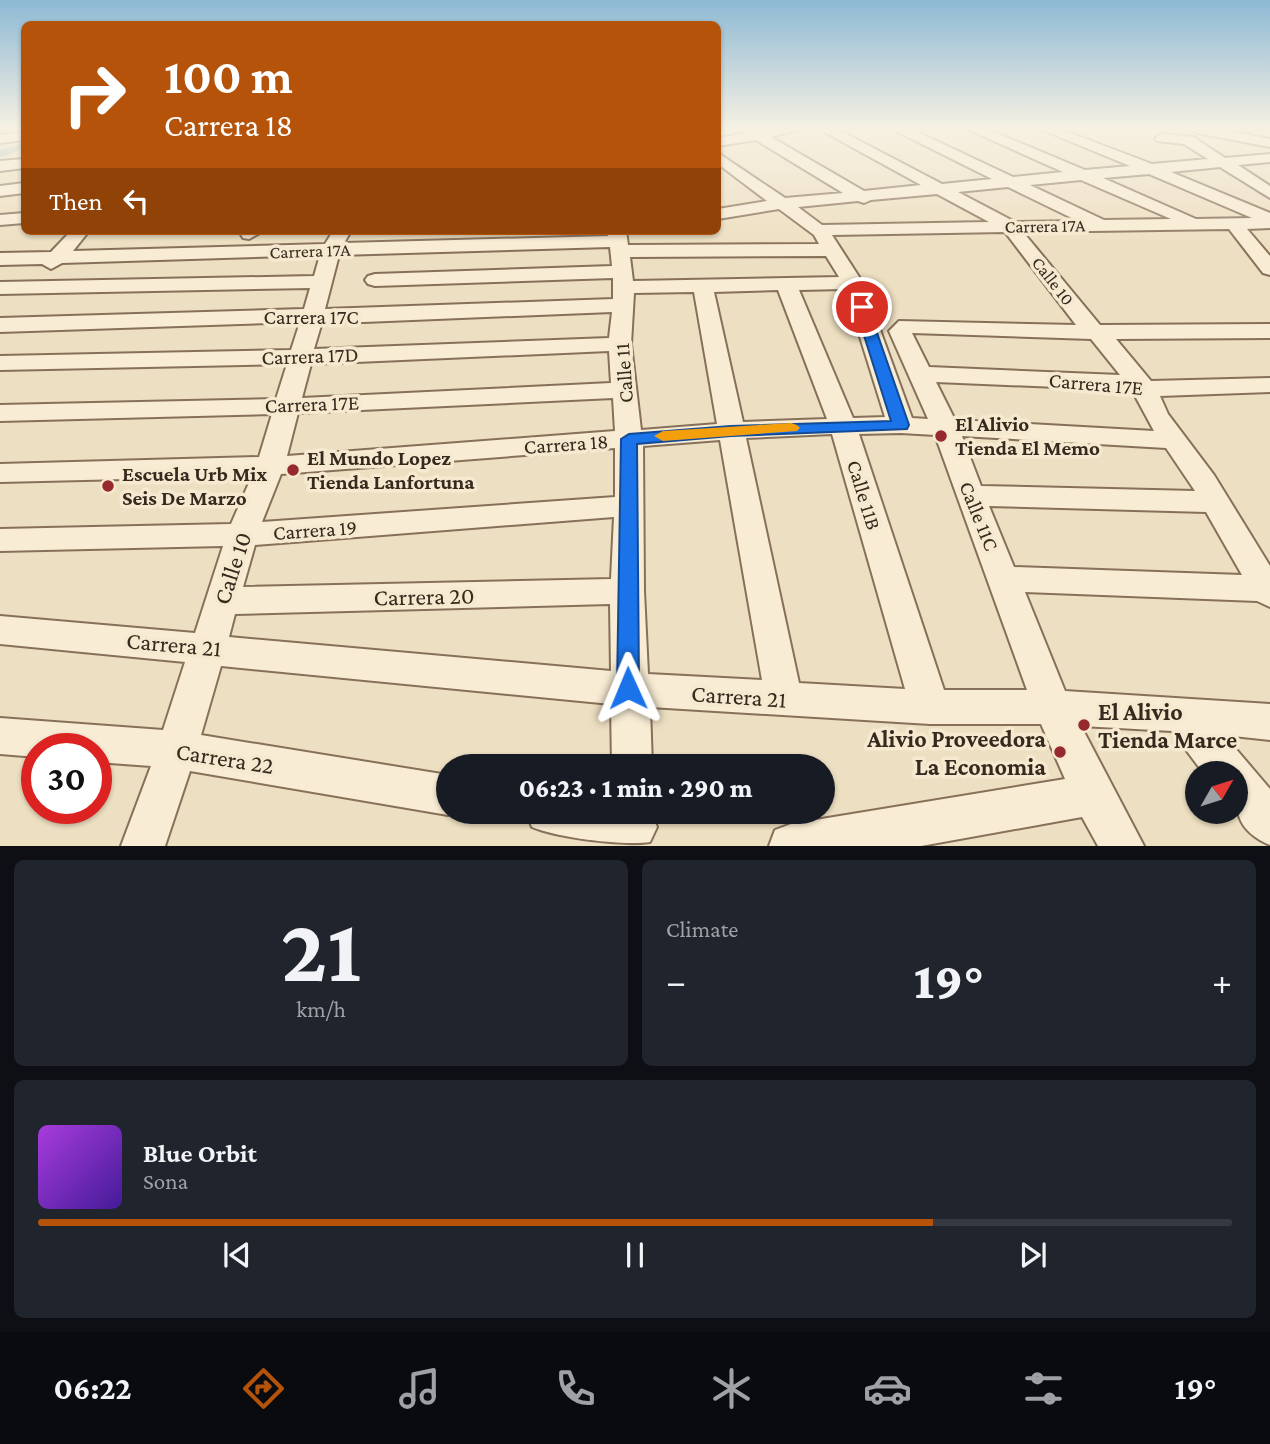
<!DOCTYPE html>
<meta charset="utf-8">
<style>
:root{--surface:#171b24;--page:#20242c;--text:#f1f3f6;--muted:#9ea1a6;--line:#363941;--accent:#b45309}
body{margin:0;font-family:"Crimson Pro",serif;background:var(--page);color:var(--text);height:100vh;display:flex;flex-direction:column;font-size:26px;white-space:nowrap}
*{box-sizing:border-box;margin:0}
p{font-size:23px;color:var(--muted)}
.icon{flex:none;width:38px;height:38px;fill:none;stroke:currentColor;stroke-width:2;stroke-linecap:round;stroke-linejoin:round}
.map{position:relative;height:846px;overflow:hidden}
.details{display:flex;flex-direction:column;gap:14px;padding:14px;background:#0d0f14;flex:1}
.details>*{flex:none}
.top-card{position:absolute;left:21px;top:21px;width:700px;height:214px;border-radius:10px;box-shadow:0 2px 5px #0004;background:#b45309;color:#fff;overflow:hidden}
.needle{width:46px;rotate:51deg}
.controls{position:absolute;left:1185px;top:761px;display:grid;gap:14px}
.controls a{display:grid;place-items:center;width:63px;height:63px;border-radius:50%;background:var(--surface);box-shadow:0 2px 5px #0004;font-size:35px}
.speed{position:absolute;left:21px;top:733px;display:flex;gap:14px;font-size:35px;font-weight:700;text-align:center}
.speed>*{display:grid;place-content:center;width:91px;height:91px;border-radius:50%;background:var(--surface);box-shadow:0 2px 5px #0004;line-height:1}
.speed .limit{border:10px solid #d22;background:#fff;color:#111}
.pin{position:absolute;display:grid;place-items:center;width:60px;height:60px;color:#fff;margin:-30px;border:4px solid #fff;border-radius:50%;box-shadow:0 2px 7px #0007}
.me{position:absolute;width:77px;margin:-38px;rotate:359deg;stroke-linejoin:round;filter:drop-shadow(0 0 5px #0008)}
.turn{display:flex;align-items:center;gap:24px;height:147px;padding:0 28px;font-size:32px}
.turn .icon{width:91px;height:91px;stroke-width:2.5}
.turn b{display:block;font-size:49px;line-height:60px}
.then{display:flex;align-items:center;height:66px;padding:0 28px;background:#0003;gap:14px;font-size:26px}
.big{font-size:52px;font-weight:800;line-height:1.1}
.details .tile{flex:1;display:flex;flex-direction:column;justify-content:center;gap:10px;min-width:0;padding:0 24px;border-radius:10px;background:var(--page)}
.details .dial{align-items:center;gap:0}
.dial b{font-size:91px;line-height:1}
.song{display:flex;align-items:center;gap:21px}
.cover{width:84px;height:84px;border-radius:10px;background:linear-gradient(135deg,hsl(280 70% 55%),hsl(260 70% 35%))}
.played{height:7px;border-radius:4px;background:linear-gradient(90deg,var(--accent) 75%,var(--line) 75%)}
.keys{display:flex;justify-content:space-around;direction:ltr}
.heat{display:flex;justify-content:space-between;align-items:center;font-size:38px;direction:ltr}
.details .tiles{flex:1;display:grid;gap:14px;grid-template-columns:1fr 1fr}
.tile:last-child{grid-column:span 2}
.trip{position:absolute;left:436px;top:754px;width:399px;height:70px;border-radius:35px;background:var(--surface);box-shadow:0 2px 5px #0004;font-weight:800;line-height:70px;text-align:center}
.menu{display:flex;height:112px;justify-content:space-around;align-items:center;background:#090b0e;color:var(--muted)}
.menu .icon{width:49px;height:49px}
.menu .on{color:var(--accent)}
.menu b{font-size:32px;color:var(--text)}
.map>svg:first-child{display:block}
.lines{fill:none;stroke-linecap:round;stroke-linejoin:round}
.canal{fill:#a4c0b7;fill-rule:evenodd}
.minor-casing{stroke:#877059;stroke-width:4}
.minor{fill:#f8ecd4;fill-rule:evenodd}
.route{fill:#1a73e8;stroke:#114b97;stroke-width:2}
.slow{fill:#f59e0b}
.poi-dot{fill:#95292d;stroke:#f5e9d0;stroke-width:2.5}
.labels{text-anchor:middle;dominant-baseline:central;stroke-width:7;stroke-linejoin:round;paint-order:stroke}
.far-street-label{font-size:18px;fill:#36291d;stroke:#f5e9d0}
.street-label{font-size:21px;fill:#36291d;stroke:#f5e9d0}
.poi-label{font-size:21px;font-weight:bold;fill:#36291d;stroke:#f5e9d0;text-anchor:start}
.near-street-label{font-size:24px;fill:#36291d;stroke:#f5e9d0}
.near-poi-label{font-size:24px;font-weight:bold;fill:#36291d;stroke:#f5e9d0;text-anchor:start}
</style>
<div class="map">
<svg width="1270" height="846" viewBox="0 0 1270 846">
<rect width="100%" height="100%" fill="#eddfc1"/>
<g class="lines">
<polygon class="canal" points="24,143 24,149 0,157 0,150"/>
<defs>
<g id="minor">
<path d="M741,129H801L771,137L864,191L921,185L819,129H837L942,184L992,179L892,129H911L1013,177L1063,172L967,129H987L1085,170L1130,166L1040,129H1060L1152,164L1208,159L1184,144L1157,141L1155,138L1162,134L1193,137L1225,158L1270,154V162L1238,165L1270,186V198L1220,167L1171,172L1270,213V228L1247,229L1270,256V275L1263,273L1229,229L1023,232L1100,325L1270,324V338L1116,339L1151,381L1270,378V392L1160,396L1168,414L1214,475L1270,566V607L1257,601L1025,592L1065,691L1270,704V740L1224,735L1270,789V845C1233,829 1236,808 1236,774H1204L1172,731L1081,726L1144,846H1098L1082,817L921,846H769L775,830L791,824L1065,779L1041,724H930L650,707L652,766H612L611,704L221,666L201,735L448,775V812H457L448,815L190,771L165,846H121L151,766L96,762V749H37V757L0,754V718L163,730L185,662L0,644V616L195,633L223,546L0,551V529L231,524L252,476L0,482V464L259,457L272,414L0,421V405L276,399L287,364L0,370V356L291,350L300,322L0,332V318L304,309L310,288L0,294V282L314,276L320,255L62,263L51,269L42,264L0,265V253L51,252L71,231H89L73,251L325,244L333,231H351L344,243L608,236V231H626L628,245L819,244L814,235L779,209L718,219V209L767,201L718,164V153L785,198L843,193L756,140L718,146V138L745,133ZM1149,174L1252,218L1196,219L1103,178ZM1081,180L1171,219L1104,220L1030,185ZM1008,187L1078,221L1015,222L958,192ZM937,194L989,222L822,225L798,207L858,201L864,203L871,200ZM1005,232L1076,325L899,321L889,331L928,419L912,418L863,283L832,235ZM610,247L612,266L375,274L368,276L365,280L368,284L375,286L613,278V299L325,309L339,255ZM826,256L839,277L633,281L630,257ZM845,289L885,417L853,418L799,290ZM778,290L827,419L743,422L714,292ZM694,292L717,424L641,430L631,344L634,293ZM612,312L609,338L314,349L322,322H364ZM912,333L1091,339L1120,375L929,367ZM609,351L611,383L302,398L311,364ZM936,382L1128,390L1134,394L1154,431L955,420ZM613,398L615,431L287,456L298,413ZM901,433L935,435L1027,690H944L859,434ZM832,434L905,689L799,683L746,438ZM962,436L1166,448L1195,491L981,486ZM720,440L762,680L648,674L644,591L643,446ZM615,448V497L262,522L281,474ZM989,506L1206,512L1242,575L1014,567ZM614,517L611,579L243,587L255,545ZM610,604L611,671L229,637L235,614Z"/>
<polygon points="1190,129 1221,129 1270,139 1270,147 1197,133"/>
<polygon points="24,132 24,140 0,143 0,135"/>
<polygon points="24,159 24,168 0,171 0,161"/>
<polygon points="24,183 24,193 0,196 0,186"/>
<polygon points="24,213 24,223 0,225 0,215"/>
<polygon points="239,231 257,231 258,234 249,239 243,238"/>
<path d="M526,812H651L657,827L650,842C624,846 558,838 532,827Z"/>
</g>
</defs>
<use href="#minor" class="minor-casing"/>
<use href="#minor" class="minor"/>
</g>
<linearGradient id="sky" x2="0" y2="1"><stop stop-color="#8db9d4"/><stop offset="0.52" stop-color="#f7f1e3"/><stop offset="1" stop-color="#f7f1e3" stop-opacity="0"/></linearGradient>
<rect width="1270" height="248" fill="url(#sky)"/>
<polygon class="route" points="862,303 868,307 909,425 907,429 731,436 637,444 639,688 636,695 628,698 620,695 617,688 621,439 629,434 731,426 891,421 855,307"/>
<polygon class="slow" points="791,423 797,425 800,428 797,431 663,441 654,436 663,431"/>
<g class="poi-dot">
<circle cx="941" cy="436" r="7"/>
<circle cx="293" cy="470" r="7"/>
<circle cx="108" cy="486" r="7"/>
<circle cx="1084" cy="725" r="7"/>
<circle cx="1060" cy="752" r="7"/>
</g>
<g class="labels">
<g class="far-street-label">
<text transform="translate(1045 226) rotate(-1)">Carrera 17A</text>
<text transform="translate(310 251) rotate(-2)">Carrera 17A</text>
<text transform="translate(1053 281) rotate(52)">Calle 10</text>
</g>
<g class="street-label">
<text x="311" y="317">Carrera 17C</text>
<text transform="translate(310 356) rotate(-2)">Carrera 17D</text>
<text transform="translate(624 373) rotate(-94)">Calle 11</text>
<text transform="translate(1096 384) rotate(5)">Carrera 17E</text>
<text transform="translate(312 404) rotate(-2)">Carrera 17E</text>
<text transform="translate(566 444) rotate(-4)">Carrera 18</text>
<text transform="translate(864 495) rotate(73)">Calle 11B</text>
<text transform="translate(979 516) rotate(68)">Calle 11C</text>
<text transform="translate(315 530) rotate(-4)">Carrera 19</text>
</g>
<g class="poi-label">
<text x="955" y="424">El Alivio<tspan x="955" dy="24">Tienda El Memo</tspan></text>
<text x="307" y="458">El Mundo Lopez<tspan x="307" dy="24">Tienda Lanfortuna</tspan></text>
<text x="122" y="474">Escuela Urb Mix<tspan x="122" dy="24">Seis De Marzo</tspan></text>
</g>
<g class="near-street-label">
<text transform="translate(232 568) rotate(-72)">Calle 10</text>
<text transform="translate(424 596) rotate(-1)">Carrera 20</text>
<text transform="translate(174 644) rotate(5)">Carrera 21</text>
<text transform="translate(739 696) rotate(4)">Carrera 21</text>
<text transform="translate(225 758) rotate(9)">Carrera 22</text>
</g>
<g class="near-poi-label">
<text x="1098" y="711">El Alivio<tspan x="1098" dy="28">Tienda Marce</tspan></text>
<text x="1046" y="738" text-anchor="end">Alivio Proveedora<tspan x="1046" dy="28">La Economia</tspan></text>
</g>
</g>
</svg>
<div class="controls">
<a><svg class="needle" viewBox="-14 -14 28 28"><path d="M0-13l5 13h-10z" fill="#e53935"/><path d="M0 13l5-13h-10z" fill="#9ea1a6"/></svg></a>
</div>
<div class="speed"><div class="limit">30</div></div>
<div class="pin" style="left:862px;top:307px;background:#d93025"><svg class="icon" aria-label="arrive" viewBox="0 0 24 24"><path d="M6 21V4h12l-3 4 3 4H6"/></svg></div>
<svg class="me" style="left:628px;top:688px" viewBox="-20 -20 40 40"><path d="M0-17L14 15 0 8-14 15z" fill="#1a73e8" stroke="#fff" stroke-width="4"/></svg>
<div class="trip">06:23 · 1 min · 290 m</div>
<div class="top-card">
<div class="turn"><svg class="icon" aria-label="right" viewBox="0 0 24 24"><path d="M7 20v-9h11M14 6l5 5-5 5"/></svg><div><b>100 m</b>Carrera 18</div></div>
<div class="then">Then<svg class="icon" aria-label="left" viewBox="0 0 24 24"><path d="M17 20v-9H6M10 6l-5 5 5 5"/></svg></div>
</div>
</div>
<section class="details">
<div class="tiles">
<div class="tile dial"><b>21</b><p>km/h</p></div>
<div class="tile"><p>Climate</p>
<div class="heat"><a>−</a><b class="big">19°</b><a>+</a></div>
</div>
<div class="tile">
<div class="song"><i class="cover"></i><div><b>Blue Orbit</b><p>Sona</p></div></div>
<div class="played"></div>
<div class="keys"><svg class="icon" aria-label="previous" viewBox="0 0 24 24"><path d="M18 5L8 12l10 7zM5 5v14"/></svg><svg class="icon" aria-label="pause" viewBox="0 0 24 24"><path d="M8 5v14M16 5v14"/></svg><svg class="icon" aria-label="next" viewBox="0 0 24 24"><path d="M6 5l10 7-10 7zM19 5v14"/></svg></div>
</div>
</div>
</section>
<nav class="menu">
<b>06:22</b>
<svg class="icon on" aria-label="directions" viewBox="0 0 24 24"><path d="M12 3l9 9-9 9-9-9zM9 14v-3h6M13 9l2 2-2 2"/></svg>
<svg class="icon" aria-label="music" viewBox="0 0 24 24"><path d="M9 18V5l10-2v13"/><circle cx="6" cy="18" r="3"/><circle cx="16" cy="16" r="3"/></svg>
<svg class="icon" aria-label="phone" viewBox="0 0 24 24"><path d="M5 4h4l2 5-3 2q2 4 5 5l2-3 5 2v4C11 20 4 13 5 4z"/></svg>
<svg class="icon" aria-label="climate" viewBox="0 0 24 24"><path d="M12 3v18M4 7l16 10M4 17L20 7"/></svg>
<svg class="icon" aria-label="car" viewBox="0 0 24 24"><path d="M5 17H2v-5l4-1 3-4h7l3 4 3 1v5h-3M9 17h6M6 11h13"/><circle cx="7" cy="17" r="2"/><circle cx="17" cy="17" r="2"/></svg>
<svg class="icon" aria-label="filters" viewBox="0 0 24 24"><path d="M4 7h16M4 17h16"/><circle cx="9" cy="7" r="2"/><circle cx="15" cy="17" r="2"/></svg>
<b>19°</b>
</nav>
